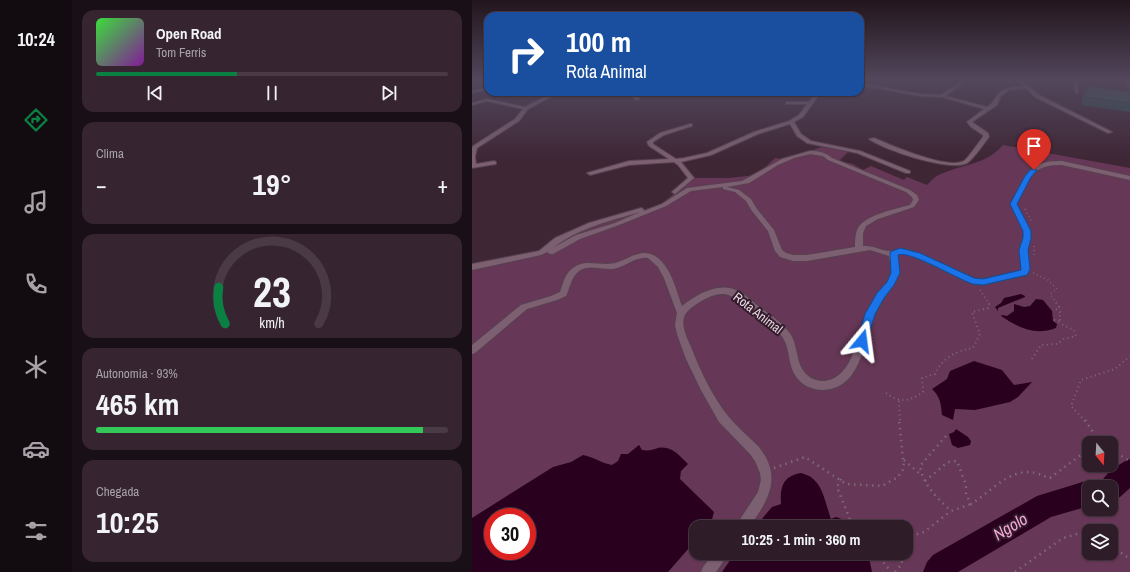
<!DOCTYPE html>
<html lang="pt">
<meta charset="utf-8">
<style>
:root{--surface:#2e1c28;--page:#362530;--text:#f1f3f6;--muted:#a7a1a8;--line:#493a45;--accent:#0b8043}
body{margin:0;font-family:"Archivo Narrow",sans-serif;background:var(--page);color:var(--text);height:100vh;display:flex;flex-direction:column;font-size:15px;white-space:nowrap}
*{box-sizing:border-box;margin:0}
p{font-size:13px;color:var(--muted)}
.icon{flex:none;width:22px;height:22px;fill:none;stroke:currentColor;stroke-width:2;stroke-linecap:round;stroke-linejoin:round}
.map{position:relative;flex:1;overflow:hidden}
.panel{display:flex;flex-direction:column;gap:10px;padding:10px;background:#190f16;width:400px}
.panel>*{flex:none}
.hud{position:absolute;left:12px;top:12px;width:380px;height:84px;border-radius:12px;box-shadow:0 1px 3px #0004,0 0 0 1px var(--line);background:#1a4fa0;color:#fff;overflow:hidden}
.needle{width:26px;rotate:162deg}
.controls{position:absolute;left:610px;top:436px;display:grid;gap:8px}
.controls a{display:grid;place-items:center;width:36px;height:36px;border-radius:8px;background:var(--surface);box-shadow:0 1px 3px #0004,0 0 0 1px var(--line);font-size:20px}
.speed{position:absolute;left:12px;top:508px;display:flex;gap:8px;font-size:20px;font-weight:700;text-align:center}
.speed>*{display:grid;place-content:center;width:52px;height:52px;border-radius:50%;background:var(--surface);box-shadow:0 1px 3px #0004,0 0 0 1px var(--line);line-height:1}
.speed .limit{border:6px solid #d22;background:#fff;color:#111}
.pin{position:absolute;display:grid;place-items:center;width:34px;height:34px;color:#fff;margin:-41px -17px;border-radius:50% 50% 50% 0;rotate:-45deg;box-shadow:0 0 4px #0007}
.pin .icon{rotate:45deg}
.me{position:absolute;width:44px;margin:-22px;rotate:16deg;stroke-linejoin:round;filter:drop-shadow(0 0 3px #0008)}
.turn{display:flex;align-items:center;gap:14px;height:84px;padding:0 16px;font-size:18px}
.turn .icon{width:52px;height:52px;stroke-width:2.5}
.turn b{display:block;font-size:28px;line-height:34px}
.big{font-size:30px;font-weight:700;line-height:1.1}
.panel .card{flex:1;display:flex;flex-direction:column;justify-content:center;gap:6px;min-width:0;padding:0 14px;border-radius:12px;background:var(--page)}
.panel .dial{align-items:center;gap:0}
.dial svg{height:104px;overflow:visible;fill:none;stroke:var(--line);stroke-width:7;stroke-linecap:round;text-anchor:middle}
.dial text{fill:var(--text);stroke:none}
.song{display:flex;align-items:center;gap:12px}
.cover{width:48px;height:48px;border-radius:6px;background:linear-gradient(135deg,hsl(120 70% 55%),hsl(290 70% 35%))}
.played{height:4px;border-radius:2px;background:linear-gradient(90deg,var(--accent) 40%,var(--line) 40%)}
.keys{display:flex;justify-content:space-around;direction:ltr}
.heat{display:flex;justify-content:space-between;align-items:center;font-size:22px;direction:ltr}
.charge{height:6px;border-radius:3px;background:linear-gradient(90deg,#34c759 93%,var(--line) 0)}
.trip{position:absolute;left:217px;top:520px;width:224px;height:40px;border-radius:12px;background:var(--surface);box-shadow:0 1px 3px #0004,0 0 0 1px var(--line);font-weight:700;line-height:40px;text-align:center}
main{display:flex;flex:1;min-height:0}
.menu{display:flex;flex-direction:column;width:72px;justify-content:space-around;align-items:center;background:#120b10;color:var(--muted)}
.menu .icon{width:28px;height:28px}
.menu .on{color:var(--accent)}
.menu b{font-size:18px;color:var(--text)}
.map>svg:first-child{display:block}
.green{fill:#663756;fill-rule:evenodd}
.water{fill:#2a001f;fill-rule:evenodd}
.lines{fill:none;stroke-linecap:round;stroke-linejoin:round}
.river{fill:#2a001f;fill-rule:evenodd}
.minor-casing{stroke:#574250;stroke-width:2}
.path-far3{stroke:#7e6976;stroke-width:1;stroke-dasharray:0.5 1.5;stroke-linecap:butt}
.path-far2{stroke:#7e6976;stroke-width:1.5;stroke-dasharray:1 3;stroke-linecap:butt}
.path-far1{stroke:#7e6976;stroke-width:2;stroke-dasharray:1 3.5;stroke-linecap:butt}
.path{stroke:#7e6976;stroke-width:2.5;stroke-dasharray:1.5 4.5;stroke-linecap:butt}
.minor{fill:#7c5f71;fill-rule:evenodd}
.wall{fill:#2d4e4e}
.building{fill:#345b5b;stroke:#244040}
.route{fill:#1a73e8;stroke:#114b97}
.labels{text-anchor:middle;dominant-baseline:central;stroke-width:4;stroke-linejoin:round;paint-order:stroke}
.street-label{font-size:13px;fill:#e7d7e1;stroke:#331c2b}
.near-water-label{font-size:17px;font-style:italic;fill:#f5a6d9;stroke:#331c2b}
</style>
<main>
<nav class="menu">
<b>10:24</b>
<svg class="icon on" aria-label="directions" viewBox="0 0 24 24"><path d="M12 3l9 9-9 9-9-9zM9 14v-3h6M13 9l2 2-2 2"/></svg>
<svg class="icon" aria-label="music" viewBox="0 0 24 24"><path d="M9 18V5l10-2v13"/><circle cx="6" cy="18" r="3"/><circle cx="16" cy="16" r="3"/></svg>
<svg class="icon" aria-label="phone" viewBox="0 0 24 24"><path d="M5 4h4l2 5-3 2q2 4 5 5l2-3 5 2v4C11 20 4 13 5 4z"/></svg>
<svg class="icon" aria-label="climate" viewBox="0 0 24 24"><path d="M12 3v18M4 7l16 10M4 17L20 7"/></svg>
<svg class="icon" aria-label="car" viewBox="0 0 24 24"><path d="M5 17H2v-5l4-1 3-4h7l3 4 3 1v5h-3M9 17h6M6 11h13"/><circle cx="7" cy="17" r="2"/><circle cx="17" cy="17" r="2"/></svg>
<svg class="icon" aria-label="filters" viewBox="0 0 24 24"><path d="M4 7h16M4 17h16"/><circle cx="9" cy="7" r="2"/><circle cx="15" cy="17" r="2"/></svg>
</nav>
<section class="panel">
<div class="card">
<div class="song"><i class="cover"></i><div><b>Open Road</b><p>Tom Ferris</p></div></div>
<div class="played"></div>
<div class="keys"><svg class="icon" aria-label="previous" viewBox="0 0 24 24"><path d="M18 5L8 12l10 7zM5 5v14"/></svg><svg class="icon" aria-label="pause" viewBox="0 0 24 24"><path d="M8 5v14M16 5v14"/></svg><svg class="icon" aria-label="next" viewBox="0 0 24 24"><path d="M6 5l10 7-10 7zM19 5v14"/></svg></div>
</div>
<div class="card"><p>Clima</p>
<div class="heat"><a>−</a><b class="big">19°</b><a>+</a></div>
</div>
<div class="card dial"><svg viewBox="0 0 100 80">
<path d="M14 69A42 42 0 1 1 86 69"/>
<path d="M14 69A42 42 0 0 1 9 41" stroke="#0b8043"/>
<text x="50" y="56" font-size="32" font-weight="700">23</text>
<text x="50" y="72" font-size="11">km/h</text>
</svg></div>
<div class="card"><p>Autonomia · 93%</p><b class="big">465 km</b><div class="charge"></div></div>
<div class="card"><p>Chegada</p><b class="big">10:25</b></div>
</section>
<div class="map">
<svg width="658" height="572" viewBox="0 0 658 572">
<rect width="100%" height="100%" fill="#3e2635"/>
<path class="green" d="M531,145L658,168V572H0V268L70,254L89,240L120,227L189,204L222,178H257L285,175L303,158L314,159L350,147L376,152L367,161L381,164L391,170L399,166L432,180L435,177L455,185C459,181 463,176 469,174C491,164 514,165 531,145ZM617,443H639V465H617ZM617,487H639V509H617ZM21,517H55V551H21ZM224,527H434V553H224ZM617,531H639V553H617Z"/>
<g class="water">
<polygon points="549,294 553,296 553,297 526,308 526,311 523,307 529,303 532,298"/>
<path d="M564,299L571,300L580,311L581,321L585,324L584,328C563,336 547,328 529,316L530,315L535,316L542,311V304L552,307L558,306Z"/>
<path d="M502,361L530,370L542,385L560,382L546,397L538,402L503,410L483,409L481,420L470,415C469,404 468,396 460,389L475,379L478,371Z"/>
<polygon points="484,429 496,437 499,441 498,445 486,448 480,445 477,434 482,432"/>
<path d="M167,445L170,450C177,451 180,450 186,448C199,445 208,456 216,464L209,471L208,479L242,512L238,527H224V540L196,572H0V518L81,467L99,462L111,455C122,457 129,463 140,465L146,461L149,454H156ZM21,517H55V551H21Z"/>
<path d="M329,473C351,478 352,500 359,519L364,517L373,520L376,527H283L300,507L309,504C308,487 311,476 329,473Z"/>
<polygon points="263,553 392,553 397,558 400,572 250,572"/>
</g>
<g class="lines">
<path class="river" d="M658,459V488L648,497L639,501V487H617V506L579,517L486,572H451L455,562L461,555L565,496L617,480L626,484L627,486C632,474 646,464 658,459Z"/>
<defs>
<g id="minor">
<path d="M546,80H550L567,95L640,132L636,133L563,97L554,88L537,90L529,96L525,105L500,122L516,133L517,137C513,142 500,161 495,163C478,172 412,150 397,139L402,138C419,145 475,170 492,161C496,158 507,142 511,137V135L499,127L495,122L512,109L470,97L448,96L388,85V83L448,94L469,95L489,82L490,84L473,96L515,107C522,103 521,101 525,95C531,87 543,87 552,86Z"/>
<polygon points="602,80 606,80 606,93 603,92"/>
<polygon points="654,80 658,80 658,88 655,87"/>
<polygon points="16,87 16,89 0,93 0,91"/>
<polygon points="83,92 88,92 56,109 47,121 5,148 3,157 4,164 22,161 24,162 24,164 0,168 0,148 1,146 43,119 51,109 15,101 0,105 0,103 15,99 53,107"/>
<polygon points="156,92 161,92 168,99 164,100"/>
<polygon points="345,92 349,92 331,117 322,122 329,134 339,141 388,151 438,171 438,173 434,173 385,153 335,143 325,136 318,124 286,134 239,155 209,162 222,178 203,194 200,192 201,191 216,178 206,165 202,162 157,165 118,175 115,173 157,161 197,159 177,146 175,142 188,133 218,124 220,124 220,126 192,135 181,142 181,144 204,159 212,158 235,153 282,132 317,121 327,115 335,104 314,104 314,102 337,102"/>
<path d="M338,151C347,151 353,152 360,158L438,190L445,195L447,200L442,207L406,219L394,226L391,233V246C401,245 409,251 419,251C424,251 430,249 435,249L502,278L511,279L549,271L550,269L547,250L551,238L552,231L539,204C552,177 556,160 590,161L658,176V180L590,165C559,164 557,180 545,204L558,231L559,238L555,250L558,269L555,275L511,285L501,284L434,253L425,255L427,270L426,276C420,289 410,299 404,312C390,339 392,387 352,390C341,390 331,386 325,378C317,368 318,355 314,344C308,328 288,316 275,307C264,299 257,291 243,295C235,297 217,307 213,315C208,324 215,338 219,347C228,370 240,396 256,416C265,427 276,436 286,446C311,476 297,500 277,527H263L286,492L289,480L288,473L283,461L278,454L247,422L229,390L214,359L205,334L203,325L205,313L192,278L186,267L176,258C164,256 153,267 141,269C129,270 117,264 107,271C99,277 98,288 94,296L85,300L55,309L3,353L0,354V345L49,305L79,296L88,292C91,284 93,273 101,268C114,258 128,267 143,263C156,260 169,247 183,256C199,266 204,290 210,306C224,295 247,281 266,291C274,295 282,303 290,309C300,316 312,324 319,335C326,347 324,364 334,374C340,380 346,381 353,381C383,377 385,332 395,312C402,299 412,289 418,276L419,270L417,256L398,250L335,261H321L308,257L303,251L296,231L280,211L274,201L263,192L251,189V187L219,191L194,206L147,225L108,239L81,254H78L75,252L69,255L0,270V264L67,251L83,238L117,223L169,208L171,209L172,211L190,204L215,188L270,181L310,159ZM338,154L351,156L356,160L434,192L440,197L441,200L438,205C424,209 393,215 386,228C383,234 383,241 383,247L335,255H321L314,253L310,250L302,230L285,209L279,199L267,190L255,187L277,183L306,165L322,158ZM168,212L143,223L104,235L82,247C107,228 138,221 168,212Z"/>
<polygon points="242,553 257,553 244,572 229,572 231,567"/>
</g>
</defs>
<use href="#minor" class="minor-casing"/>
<polyline class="path-far3" points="553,208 554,210"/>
<g class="path-far2">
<polyline points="553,209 560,222"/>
<polyline points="562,246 562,258"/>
<polyline points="561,273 576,280 585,289 578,294 584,302"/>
<polyline points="508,290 516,302"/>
</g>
<g class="path-far1">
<polyline points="582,320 589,322 587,317 589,313 584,309 587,307 583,301"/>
<polyline points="560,359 569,345 585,344 592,339 604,336 602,330 587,323"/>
<path d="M414,393C428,403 437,402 451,392L450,378L463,374C470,358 484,351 501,348L508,334L500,312L516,308L517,304L515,301"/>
<polyline points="427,401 428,421"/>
<polyline points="613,421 599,406 609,380 643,369 658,356"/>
</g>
<g class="path">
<polyline points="613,420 621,432 625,443"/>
<path d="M474,436L448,466C451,485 465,498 479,511L499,504"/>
<polyline points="639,450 658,461"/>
<polyline points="432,460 448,474"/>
<polyline points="302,468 333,457 374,484 410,486 426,477 432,468 427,420"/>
<polyline points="369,479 365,487 381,527"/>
<path d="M453,481L476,462L485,461L494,485V494L499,504C517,493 534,472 557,472C564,472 571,476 578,478L617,449"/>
<polyline points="434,533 436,531 446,534 452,532 479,511"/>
<polyline points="639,546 658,559"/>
<polyline points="404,553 419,572"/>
<polyline points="423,572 430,564 430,553"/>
<polyline points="543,572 591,538 612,532 617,535"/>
</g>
<use href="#minor" class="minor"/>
</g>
<polygon class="wall" points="616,86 658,92 658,112 609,105 611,94"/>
<polygon class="building" points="616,86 658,92 658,103 614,97"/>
<linearGradient id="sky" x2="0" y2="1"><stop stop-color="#22151d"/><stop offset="0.5" stop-color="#52475c"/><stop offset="1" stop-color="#52475c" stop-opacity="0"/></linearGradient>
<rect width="658" height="160" fill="url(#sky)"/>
<path class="route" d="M559,169L565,170L559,177L545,204L559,231V238L556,250L558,269L555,275L511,285L501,284C485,279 438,250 426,255L428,273L422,285L412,298L403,314L394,344H387L385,341L393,314L405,293L415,282L419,273L418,252L428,248L448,253L502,278L511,279L549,270L547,250L551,238V231L538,204L553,176Z"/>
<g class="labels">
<g class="street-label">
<text transform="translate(286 313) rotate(38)">Rota Animal</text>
</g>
<g class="near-water-label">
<text transform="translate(538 526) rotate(-31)">Ngolo</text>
</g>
</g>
</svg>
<div class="controls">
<a><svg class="needle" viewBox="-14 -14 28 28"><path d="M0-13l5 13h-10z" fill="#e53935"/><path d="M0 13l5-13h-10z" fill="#a7a1a8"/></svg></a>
<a><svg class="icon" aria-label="search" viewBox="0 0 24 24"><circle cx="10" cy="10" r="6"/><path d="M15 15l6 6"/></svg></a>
<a><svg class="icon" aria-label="layers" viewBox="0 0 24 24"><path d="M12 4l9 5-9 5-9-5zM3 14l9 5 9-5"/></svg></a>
</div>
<div class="speed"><div class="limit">30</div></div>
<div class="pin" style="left:562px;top:170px;background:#d93025"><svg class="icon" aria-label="arrive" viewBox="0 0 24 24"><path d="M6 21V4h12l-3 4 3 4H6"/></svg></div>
<svg class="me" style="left:390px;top:341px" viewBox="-20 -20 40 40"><path d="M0-17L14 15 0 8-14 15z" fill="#1a73e8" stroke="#fff" stroke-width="4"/></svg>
<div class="trip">10:25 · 1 min · 360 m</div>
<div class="hud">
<div class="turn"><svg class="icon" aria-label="right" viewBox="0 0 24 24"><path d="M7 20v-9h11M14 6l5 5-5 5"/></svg><div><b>100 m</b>Rota Animal</div></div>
</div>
</div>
</main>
